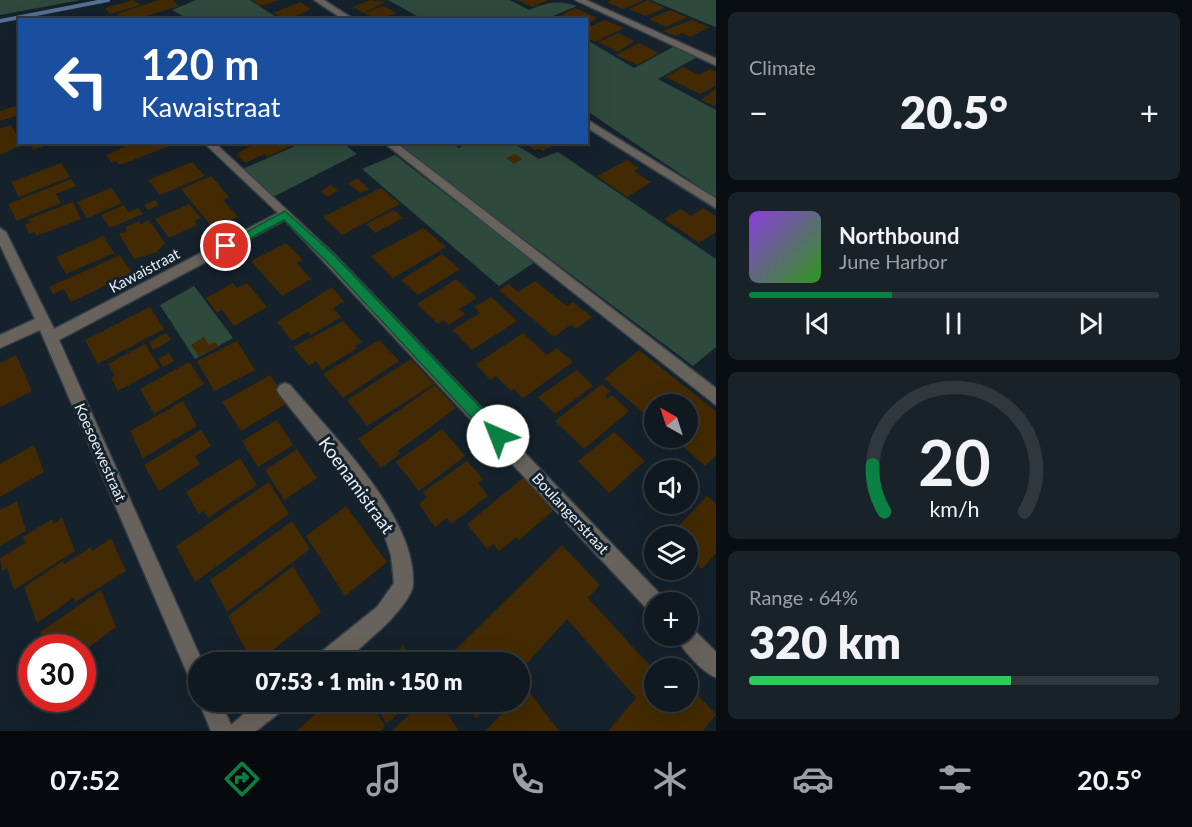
<!DOCTYPE html>
<meta charset="utf-8">
<style>
:root{--surface:#101920;--page:#192229;--text:#f1f3f6;--muted:#9ca0a5;--line:#30383e;--accent:#0b8043}
body{margin:0;font-family:Lato,sans-serif;background:var(--page);color:var(--text);height:100vh;display:flex;flex-direction:column;font-size:22px;white-space:nowrap}
*{box-sizing:border-box;margin:0}
p{font-size:20px;color:var(--muted)}
.icon{flex:none;width:33px;height:33px;fill:none;stroke:currentColor;stroke-width:2;stroke-linecap:round;stroke-linejoin:round}
.map{position:relative;flex:1;overflow:hidden}
.sheet{display:flex;flex-direction:column;gap:12px;padding:12px;background:#090e12;width:476px}
.sheet>*{flex:none}
.hud{position:absolute;left:18px;top:18px;width:570px;height:126px;border-radius:0px;box-shadow:0 6px 24px #0002,0 0 0 2px var(--line);background:#1a4fa0;color:#fff;overflow:hidden}
.needle{width:39px;rotate:321deg}
.tools{position:absolute;left:644px;top:394px;display:grid;gap:12px}
.tools a{display:grid;place-items:center;width:54px;height:54px;border-radius:50%;background:var(--surface);box-shadow:0 6px 24px #0002,0 0 0 2px var(--line);font-size:30px}
.speed{position:absolute;left:18px;top:634px;display:flex;gap:12px;font-size:30px;font-weight:700;text-align:center}
.speed>*{display:grid;place-content:center;width:78px;height:78px;border-radius:50%;background:var(--surface);box-shadow:0 6px 24px #0002,0 0 0 2px var(--line);line-height:1}
.speed .limit{border:9px solid #d22;background:#fff;color:#111}
.pin{position:absolute;display:grid;place-items:center;width:51px;height:51px;color:#fff;margin:-26px;border:3px solid #fff;border-radius:50%;box-shadow:0 2px 6px #0007}
.me{position:absolute;width:66px;margin:-33px;rotate:316deg;stroke-linejoin:round;filter:drop-shadow(0 0 4px #0008)}
.turn{display:flex;align-items:center;gap:21px;height:126px;padding:0 24px;font-size:27px}
.turn .icon{width:78px;height:78px;stroke-width:2.5}
.turn b{display:block;font-size:42px;line-height:51px}
.big{font-size:45px;font-weight:800;line-height:1.1}
.sheet .widget{flex:1;display:flex;flex-direction:column;justify-content:center;gap:9px;min-width:0;padding:0 21px;border-radius:9px;background:var(--page)}
.sheet .dial{align-items:center;gap:0}
.dial svg{height:156px;overflow:visible;fill:none;stroke:var(--line);stroke-width:7;stroke-linecap:round;text-anchor:middle}
.dial text{fill:var(--text);stroke:none}
.song{display:flex;align-items:center;gap:18px}
.cover{width:72px;height:72px;border-radius:9px;background:linear-gradient(135deg,hsl(270 70% 55%),hsl(110 70% 35%))}
.played{height:6px;border-radius:3px;background:linear-gradient(90deg,var(--accent) 35%,var(--line) 35%)}
.keys{display:flex;justify-content:space-around;direction:ltr}
.heat{display:flex;justify-content:space-between;align-items:center;font-size:33px;direction:ltr}
.charge{height:9px;border-radius:4px;background:linear-gradient(90deg,#34c759 64%,var(--line) 0)}
.trip{position:absolute;left:188px;top:652px;width:342px;height:60px;border-radius:30px;background:var(--surface);box-shadow:0 6px 24px #0002,0 0 0 2px var(--line);font-weight:800;line-height:60px;text-align:center}
.tabs{display:flex;height:96px;justify-content:space-around;align-items:center;background:#060a0d;color:var(--muted)}
.tabs .icon{width:42px;height:42px}
.tabs .current{color:var(--accent)}
.tabs b{font-size:27px;color:var(--text)}
main{display:flex;flex:1;min-height:0}
.map>svg:first-child{display:block}
.green{fill:#2e4a3d}
.lines{fill:none;stroke-linecap:round;stroke-linejoin:round}
.stream{stroke:#547092;stroke-width:4}
.building{fill:#432a02}
.minor-casing{stroke:#333e48;stroke-width:3}
.minor{fill:#68625c;fill-rule:evenodd}
.route{fill:#0b8043;stroke:#07532c;stroke-width:1.5}
.labels{text-anchor:middle;dominant-baseline:central;stroke-width:6;stroke-linejoin:round;paint-order:stroke}
.street-label{font-size:15px;fill:#e8f0f8;stroke:#15212b}
.near-street-label{font-size:18px;fill:#e8f0f8;stroke:#15212b}
</style>
<main>
<div class="map">
<svg width="717" height="731" viewBox="0 0 717 731">
<rect width="100%" height="100%" fill="#15212b"/>
<g class="green">
<polygon points="0,0 81,0 0,15"/>
<polygon points="196,0 250,0 279,19 188,19 172,10"/>
<path d="M388,0H510L529,10C548,2 558,0 577,6L546,19L424,20Z"/>
<polygon points="651,0 716,0 716,27 713,26"/>
<polygon points="587,40 634,68 673,47 697,57 658,79 716,110 716,198 587,111"/>
<polygon points="302,143 343,143 357,154 273,197 240,170"/>
<polygon points="396,143 452,143 459,148 469,143 513,143 539,159 558,152 716,259 716,347 693,366"/>
<polygon points="395,155 535,262 499,286 362,169"/>
<polygon points="194,286 233,338 195,359 160,305"/>
</g>
<g class="lines">
<polyline class="stream" points="0,21 108,0"/>
</g>
<g class="building">
<polygon points="133,0 141,5 110,14 105,8"/>
<polygon points="173,0 179,6 133,20 122,20 117,14 159,0"/>
<polygon points="252,0 279,0 261,6"/>
<polygon points="370,0 386,2 363,13 353,7"/>
<polygon points="518,0 549,0 532,7"/>
<polygon points="611,0 644,0 623,9 607,2"/>
<polygon points="648,0 665,8 645,16 629,9"/>
<polygon points="300,2 311,9 288,20 273,13"/>
<polygon points="383,6 397,13 376,19 365,13"/>
<polygon points="575,8 598,18 586,24 586,20 552,20"/>
<polygon points="670,10 687,17 666,27 649,19"/>
<polygon points="605,20 624,28 595,42 586,37 586,28"/>
<polygon points="691,20 709,27 690,37 682,33 675,36 663,31"/>
<polygon points="618,33 634,41 618,52 598,42"/>
<polygon points="639,43 659,53 637,65 616,55"/>
<polygon points="683,67 699,75 710,69 717,72 717,85 700,94 665,77"/>
<polygon points="717,88 717,104 714,106 701,100"/>
<polygon points="15,106 20,115 0,121 0,111"/>
<polygon points="11,125 22,145 0,155 0,128"/>
<polygon points="34,142 53,142 53,143 33,150 30,144"/>
<polygon points="136,142 177,142 177,143 120,165 116,161 112,163 106,155"/>
<polygon points="258,142 300,142 267,157 264,154 245,163 236,154"/>
<polygon points="524,142 560,142 543,151 539,149 535,150"/>
<polygon points="515,154 522,159 514,164 506,158"/>
<polygon points="627,160 639,168 634,171 651,182 627,197 597,176"/>
<polygon points="192,162 205,176 160,195 148,180"/>
<polygon points="61,163 70,177 19,197 11,182"/>
<polygon points="211,176 229,197 223,200 238,217 213,228 181,189"/>
<polygon points="357,178 369,189 360,193 348,183"/>
<polygon points="71,179 76,186 56,194 61,203 17,221 8,204"/>
<polygon points="330,185 338,190 328,197 321,192"/>
<polygon points="111,188 122,203 87,218 77,202"/>
<polygon points="381,188 400,204 342,235 323,217"/>
<polygon points="155,200 159,205 148,210 144,205"/>
<polygon points="73,202 81,219 36,236 35,232 29,234 25,224 30,223 28,219"/>
<polygon points="189,204 201,218 195,221 197,225 169,238 155,219"/>
<polygon points="124,205 129,212 138,208 143,214 110,228 101,215"/>
<polygon points="703,208 717,217 717,231 699,243 664,219 681,209 691,216"/>
<polygon points="394,210 403,218 375,233 366,224"/>
<polygon points="149,220 165,243 157,252 134,259 119,234 127,231 125,227 139,221 141,224"/>
<polygon points="423,228 446,247 393,278 371,256"/>
<polygon points="103,236 114,253 66,274 56,257"/>
<polygon points="286,243 303,260 297,263 311,279 282,296 251,261"/>
<polygon points="442,254 460,269 418,295 401,280"/>
<polygon points="120,255 132,273 71,302 64,289 53,294 49,287"/>
<polygon points="456,279 477,298 459,309 465,314 449,325 444,320 438,324 417,304"/>
<polygon points="535,281 567,306 573,302 592,317 576,329 570,325 554,337 499,290 509,284 518,292"/>
<polygon points="233,283 237,288 247,283 267,307 234,326 222,310 217,313 206,298"/>
<polygon points="332,287 344,301 333,308 341,317 311,335 308,332 292,341 277,322"/>
<polygon points="491,297 517,321 472,350 452,330 480,313 474,307"/>
<polygon points="150,307 164,329 98,364 85,340"/>
<polygon points="343,321 362,342 355,346 357,348 322,370 316,361 309,366 293,347"/>
<polygon points="166,333 171,340 153,350 149,342"/>
<polygon points="523,333 547,355 557,348 573,362 523,398 514,389 511,391 496,376 490,380 476,364"/>
<polygon points="204,337 209,345 215,342 218,346 199,356 191,345"/>
<polygon points="379,340 399,361 343,398 323,374"/>
<polygon points="237,341 255,370 214,391 197,361"/>
<polygon points="145,344 160,368 118,391 111,378 115,376 108,364"/>
<polygon points="639,350 717,412 717,454 705,466 673,438 687,438 687,405 654,405 654,422 604,379"/>
<polygon points="169,353 174,361 163,367 158,359"/>
<polygon points="16,355 32,391 0,407 0,363"/>
<polygon points="411,359 434,384 367,426 347,400"/>
<polygon points="189,362 204,384 154,414 140,389"/>
<polygon points="577,370 593,386 555,414 538,397"/>
<polygon points="270,375 289,402 241,431 222,402"/>
<polygon points="602,384 610,391 605,396 608,398 612,395 629,411 584,449 555,421"/>
<polygon points="435,385 456,408 398,451 400,454 381,468 358,439"/>
<polygon points="183,401 197,426 143,458 130,431"/>
<polygon points="277,420 293,445 258,467 242,441"/>
<polygon points="442,429 465,456 419,491 396,462"/>
<polygon points="201,430 211,446 195,456 200,464 159,491 144,465"/>
<polygon points="614,432 645,461 609,493 578,461"/>
<polygon points="34,445 44,472 0,497 0,464"/>
<polygon points="297,449 317,478 284,500 265,470"/>
<polygon points="240,458 257,485 208,518 204,511 199,514 186,492"/>
<polygon points="467,461 483,479 478,483 488,496 451,524 447,518 435,527 419,504 427,497 423,492"/>
<polygon points="524,477 554,510 519,540 516,537 499,551 493,544 487,549 467,524"/>
<polygon points="269,482 289,514 195,582 176,546"/>
<polygon points="707,496 717,504 717,552 702,569 687,555 687,537 668,537"/>
<polygon points="17,501 26,531 0,546 0,510"/>
<polygon points="346,506 387,562 345,596 306,536"/>
<polygon points="62,518 75,551 14,590 7,568 2,571 0,558 25,543 23,537 52,519 54,524"/>
<polygon points="292,521 310,549 227,612 210,580"/>
<polygon points="111,538 126,571 75,602 73,598 37,623 24,587 63,561 64,564 91,547 92,551"/>
<polygon points="562,545 600,585 588,598 654,670 654,702 687,702 687,684 716,714 703,731 608,731 636,698 567,619 519,672 519,663 442,663"/>
<polygon points="293,566 321,612 256,663 252,663 228,616"/>
<polygon points="101,590 116,627 82,652 82,648 45,648 40,632"/>
<polygon points="403,646 415,663 385,663"/>
<polygon points="519,679 559,731 485,731 513,702 519,702"/>
<polygon points="328,702 370,702 385,726 380,731 297,731"/>
<polygon points="373,702 410,702 387,724"/>
<polygon points="422,702 440,702 459,731 392,731"/>
<polygon points="465,702 491,702 476,718"/>
</g>
<g class="lines">
<defs>
<g id="minor">
<polygon points="314,0 324,0 355,20 344,20"/>
<polygon points="575,0 586,0 717,59 717,66"/>
<polygon points="586,119 717,199 717,209 586,127"/>
<polygon points="203,142 214,142 335,255 662,596 665,603 654,603 654,612 648,610 285,220 59,340 203,663 198,663 198,685 191,682 40,330 0,348 0,335 35,319 0,245 0,228 6,232 54,329 278,213"/>
<polygon points="383,142 395,142 717,389 717,406"/>
<path d="M285,383L290,385C332,435 416,516 413,584C413,597 389,622 379,631C369,639 351,658 340,663C333,665 320,663 313,663L316,656L377,607L394,583L391,555L383,531L351,484L280,395L277,390L280,385Z"/>
<path d="M687,626L693,629L717,653V678C702,672 682,650 676,636H687Z"/>
<polygon points="199,702 221,702 231,725 258,702 286,702 283,710 256,731 211,731"/>
</g>
</defs>
<use href="#minor" class="minor-casing"/>
<use href="#minor" class="minor"/>
</g>
<polygon class="route" points="285,211 334,255 503,431 506,436 503,441 493,441 326,261 284,220 230,249 226,250 221,246"/>
<g class="labels">
<g class="street-label">
<text transform="translate(144 270) rotate(-28)">Kawaistraat</text>
<text transform="translate(101 452) rotate(66)">Koesoewestraat</text>
<text transform="translate(571 513) rotate(47)">Boulangerstraat</text>
</g>
<g class="near-street-label">
<text transform="translate(357 485) rotate(54)">Koenamistraat</text>
</g>
</g>
</svg>
<div class="tools">
<a><svg class="needle" viewBox="-14 -14 28 28"><path d="M0-13l5 13h-10z" fill="#e53935"/><path d="M0 13l5-13h-10z" fill="#9ca0a5"/></svg></a>
<a><svg class="icon" aria-label="sound" viewBox="0 0 24 24"><path d="M4 9h4l5-4v14l-5-4H4zM17 9q2 3 0 6"/></svg></a>
<a><svg class="icon" aria-label="layers" viewBox="0 0 24 24"><path d="M12 4l9 5-9 5-9-5zM3 14l9 5 9-5"/></svg></a>
<a>+</a>
<a>−</a>
</div>
<div class="speed"><div class="limit">30</div></div>
<div class="pin" style="left:226px;top:246px;background:#d93025"><svg class="icon" aria-label="arrive" viewBox="0 0 24 24"><path d="M6 21V4h12l-3 4 3 4H6"/></svg></div>
<svg class="me" style="left:498px;top:436px" viewBox="-20 -20 40 40"><circle r="19" fill="#fff"/><path d="M0-13L10 11 0 6-10 11z" fill="#0b8043"/></svg>
<div class="trip">07:53 · 1 min · 150 m</div>
<div class="hud">
<div class="turn"><svg class="icon" aria-label="left" viewBox="0 0 24 24"><path d="M17 20v-9H6M10 6l-5 5 5 5"/></svg><div><b>120 m</b>Kawaistraat</div></div>
</div>
</div>
<section class="sheet">
<div class="widget"><p>Climate</p>
<div class="heat"><a>−</a><b class="big">20.5°</b><a>+</a></div>
</div>
<div class="widget">
<div class="song"><i class="cover"></i><div><b>Northbound</b><p>June Harbor</p></div></div>
<div class="played"></div>
<div class="keys"><svg class="icon" aria-label="previous" viewBox="0 0 24 24"><path d="M18 5L8 12l10 7zM5 5v14"/></svg><svg class="icon" aria-label="pause" viewBox="0 0 24 24"><path d="M8 5v14M16 5v14"/></svg><svg class="icon" aria-label="next" viewBox="0 0 24 24"><path d="M6 5l10 7-10 7zM19 5v14"/></svg></div>
</div>
<div class="widget dial"><svg viewBox="0 0 100 80">
<path d="M14 69A42 42 0 1 1 86 69"/>
<path d="M14 69A42 42 0 0 1 8 45" stroke="#0b8043"/>
<text x="50" y="56" font-size="32" font-weight="700">20</text>
<text x="50" y="72" font-size="11">km/h</text>
</svg></div>
<div class="widget"><p>Range · 64%</p><b class="big">320 km</b><div class="charge"></div></div>
</section>
</main>
<nav class="tabs">
<b>07:52</b>
<svg class="icon current" aria-label="directions" viewBox="0 0 24 24"><path d="M12 3l9 9-9 9-9-9zM9 14v-3h6M13 9l2 2-2 2"/></svg>
<svg class="icon" aria-label="music" viewBox="0 0 24 24"><path d="M9 18V5l10-2v13"/><circle cx="6" cy="18" r="3"/><circle cx="16" cy="16" r="3"/></svg>
<svg class="icon" aria-label="phone" viewBox="0 0 24 24"><path d="M5 4h4l2 5-3 2q2 4 5 5l2-3 5 2v4C11 20 4 13 5 4z"/></svg>
<svg class="icon" aria-label="climate" viewBox="0 0 24 24"><path d="M12 3v18M4 7l16 10M4 17L20 7"/></svg>
<svg class="icon" aria-label="car" viewBox="0 0 24 24"><path d="M5 17H2v-5l4-1 3-4h7l3 4 3 1v5h-3M9 17h6M6 11h13"/><circle cx="7" cy="17" r="2"/><circle cx="17" cy="17" r="2"/></svg>
<svg class="icon" aria-label="filters" viewBox="0 0 24 24"><path d="M4 7h16M4 17h16"/><circle cx="9" cy="7" r="2"/><circle cx="15" cy="17" r="2"/></svg>
<b>20.5°</b>
</nav>
